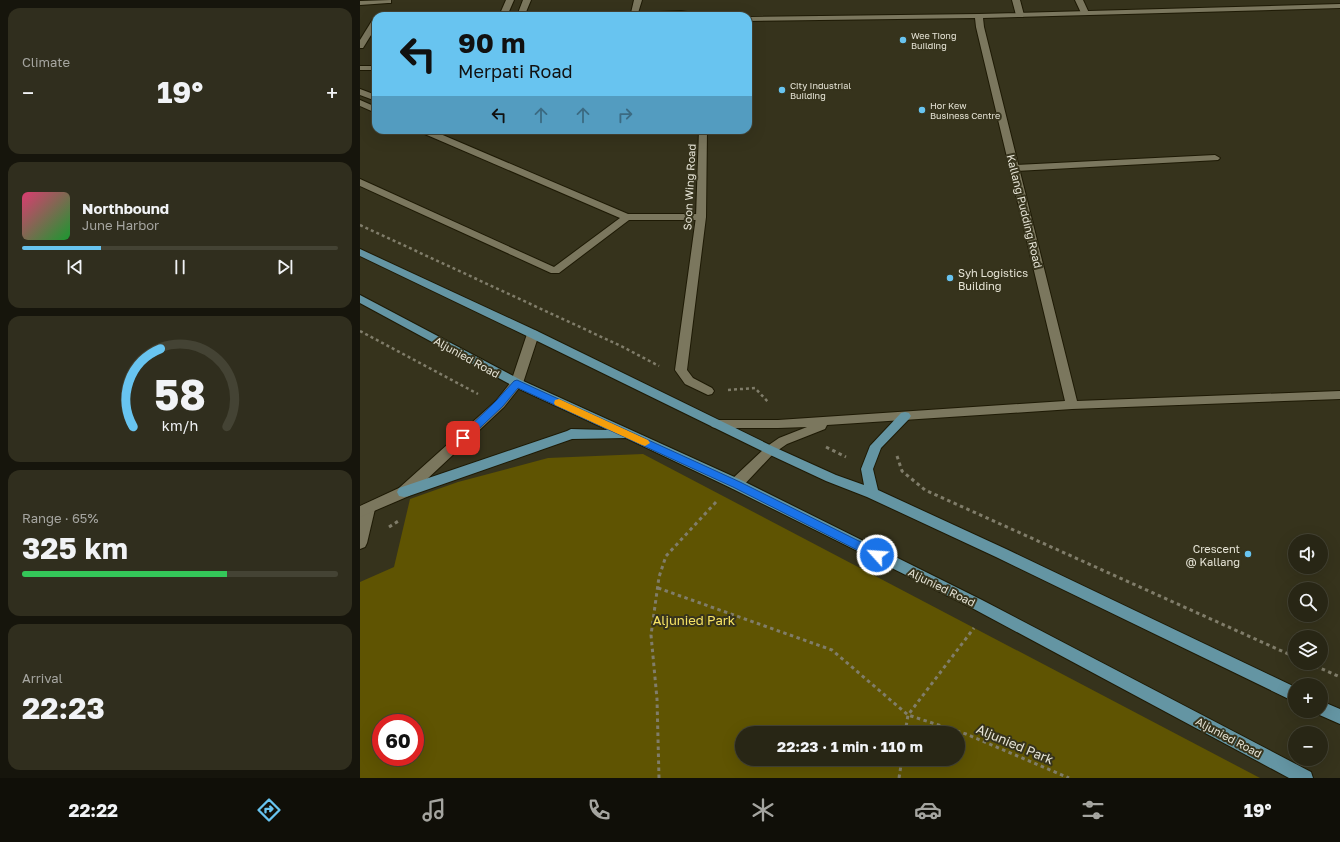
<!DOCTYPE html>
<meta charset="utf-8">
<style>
:root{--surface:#282615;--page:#302e1e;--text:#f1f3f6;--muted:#a5a5a0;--line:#444334;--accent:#68c4f0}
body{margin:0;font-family:"Golos Text",sans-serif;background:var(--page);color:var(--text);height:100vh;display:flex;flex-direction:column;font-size:15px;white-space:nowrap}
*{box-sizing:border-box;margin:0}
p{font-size:13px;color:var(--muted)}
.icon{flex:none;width:22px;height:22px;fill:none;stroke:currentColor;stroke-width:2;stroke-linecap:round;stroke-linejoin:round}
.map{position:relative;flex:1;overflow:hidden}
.sheet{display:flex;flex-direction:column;gap:8px;padding:8px;background:#16150c;width:360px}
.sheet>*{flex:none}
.banner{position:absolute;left:12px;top:12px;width:380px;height:122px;border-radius:12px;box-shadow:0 4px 16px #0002,0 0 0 1px var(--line);background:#68c4f0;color:#111;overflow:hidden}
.buttons{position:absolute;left:928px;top:534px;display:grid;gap:8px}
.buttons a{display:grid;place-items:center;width:40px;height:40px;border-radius:50%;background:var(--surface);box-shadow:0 4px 16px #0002,0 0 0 1px var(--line);font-size:20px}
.speed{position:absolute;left:12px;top:714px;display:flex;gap:8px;font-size:20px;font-weight:700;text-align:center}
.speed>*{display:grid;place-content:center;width:52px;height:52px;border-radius:50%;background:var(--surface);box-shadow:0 4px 16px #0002,0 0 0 1px var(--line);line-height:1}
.speed .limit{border:6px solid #d22;background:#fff;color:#111}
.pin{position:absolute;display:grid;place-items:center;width:34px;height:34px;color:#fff;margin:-17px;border-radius:8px;box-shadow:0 2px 6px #0006}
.me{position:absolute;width:44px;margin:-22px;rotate:296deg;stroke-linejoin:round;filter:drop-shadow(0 0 3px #0008)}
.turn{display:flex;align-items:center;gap:14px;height:84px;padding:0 20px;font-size:18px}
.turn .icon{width:52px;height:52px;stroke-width:2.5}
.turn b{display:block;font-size:28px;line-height:34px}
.lanes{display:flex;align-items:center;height:38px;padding:0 20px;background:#0003;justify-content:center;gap:20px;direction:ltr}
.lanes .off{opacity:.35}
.big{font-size:30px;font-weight:700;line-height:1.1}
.sheet .widget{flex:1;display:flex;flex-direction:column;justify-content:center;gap:6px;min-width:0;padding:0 14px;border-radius:12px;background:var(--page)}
.sheet .dial{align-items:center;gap:0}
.dial svg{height:104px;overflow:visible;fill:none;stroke:var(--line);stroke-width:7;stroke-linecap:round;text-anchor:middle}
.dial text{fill:var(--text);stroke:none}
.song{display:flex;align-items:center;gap:12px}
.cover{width:48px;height:48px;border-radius:6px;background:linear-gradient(135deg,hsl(340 70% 55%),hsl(130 70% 35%))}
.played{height:4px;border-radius:2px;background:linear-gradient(90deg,var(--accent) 25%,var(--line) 25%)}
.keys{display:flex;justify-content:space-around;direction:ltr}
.heat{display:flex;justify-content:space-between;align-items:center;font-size:22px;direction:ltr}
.charge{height:6px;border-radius:3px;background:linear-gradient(90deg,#34c759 65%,var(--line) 0)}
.trip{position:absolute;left:375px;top:726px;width:230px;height:40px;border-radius:20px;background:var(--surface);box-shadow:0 4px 16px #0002,0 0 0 1px var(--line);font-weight:700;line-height:40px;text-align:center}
.tabs{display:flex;height:64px;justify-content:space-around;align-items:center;background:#100f08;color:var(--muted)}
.tabs .icon{width:28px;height:28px}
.tabs .current{color:var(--accent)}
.tabs b{font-size:18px;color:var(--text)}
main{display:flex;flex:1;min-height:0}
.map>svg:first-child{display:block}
.green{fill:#5f5402;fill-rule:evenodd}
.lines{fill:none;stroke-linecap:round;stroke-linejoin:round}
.lane-casing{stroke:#1e1a05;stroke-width:2}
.street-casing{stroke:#1e1a05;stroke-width:2}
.secondary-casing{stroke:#1e1a05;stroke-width:2}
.primary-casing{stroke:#1e1a05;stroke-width:2}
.path-far1{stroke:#807d6a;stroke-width:2.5;stroke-dasharray:3 3;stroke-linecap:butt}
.path{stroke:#807d6a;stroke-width:3;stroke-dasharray:3.5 3.5;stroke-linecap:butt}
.lane{fill:#7b775e;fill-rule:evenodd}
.street{fill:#7b775e;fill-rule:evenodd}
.secondary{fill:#7b775e;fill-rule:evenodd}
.primary{fill:#6495a3;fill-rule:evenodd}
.route{fill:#1a73e8;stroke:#114b97}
.slow{fill:#f59e0b}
.poi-dot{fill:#68c4f0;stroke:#36331c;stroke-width:1.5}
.labels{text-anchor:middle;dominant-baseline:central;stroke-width:4;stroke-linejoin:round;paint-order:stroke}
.far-poi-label{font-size:9px;fill:#e6e4d6;stroke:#36331c;text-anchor:start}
.street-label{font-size:11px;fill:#e6e4d6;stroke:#36331c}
.poi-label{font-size:11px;fill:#e6e4d6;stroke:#36331c;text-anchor:start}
.near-park-label{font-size:13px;fill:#f7e364;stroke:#36331c}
.near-street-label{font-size:13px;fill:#e6e4d6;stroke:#36331c}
</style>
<main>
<section class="sheet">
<div class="widget"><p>Climate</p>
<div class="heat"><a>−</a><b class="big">19°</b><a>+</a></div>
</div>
<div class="widget">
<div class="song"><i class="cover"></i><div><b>Northbound</b><p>June Harbor</p></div></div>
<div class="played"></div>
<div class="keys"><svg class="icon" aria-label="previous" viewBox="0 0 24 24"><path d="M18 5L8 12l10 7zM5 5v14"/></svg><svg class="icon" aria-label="pause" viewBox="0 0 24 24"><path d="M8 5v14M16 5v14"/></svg><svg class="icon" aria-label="next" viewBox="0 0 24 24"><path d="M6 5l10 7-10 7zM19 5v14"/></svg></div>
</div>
<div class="widget dial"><svg viewBox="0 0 100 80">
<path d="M14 69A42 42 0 1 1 86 69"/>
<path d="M14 69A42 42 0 0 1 35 9" stroke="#68c4f0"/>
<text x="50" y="56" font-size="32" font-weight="700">58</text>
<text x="50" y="72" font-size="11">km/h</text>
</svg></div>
<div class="widget"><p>Range · 65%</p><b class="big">325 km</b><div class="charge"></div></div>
<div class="widget"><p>Arrival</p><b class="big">22:23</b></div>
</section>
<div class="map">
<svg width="980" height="778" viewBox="0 0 980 778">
<rect width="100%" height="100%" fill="#36331c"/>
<path class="green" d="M283,454L900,778H0V582L34,567L50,499L98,482L188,458ZM21,723H55V757H21ZM382,733H598V759H382Z"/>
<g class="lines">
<defs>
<g id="lane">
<polygon points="31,0 31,3 28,3 0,5 0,1"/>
<polygon points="146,0 154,0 147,16 139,16"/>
<polygon points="163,0 171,0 166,12 170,16 161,16 158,13"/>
<polygon points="274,0 282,0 278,13 321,11 340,14 341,16 250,16 254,14 271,13"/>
<polygon points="652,0 660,0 664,15 663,17 657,17 656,15"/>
<polygon points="715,0 723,0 729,13 728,15 722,15"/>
<polygon points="13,19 16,19 16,27 3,48 0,48 0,40"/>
<polygon points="0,66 11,66 15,68 11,70 0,70"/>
<polygon points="0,89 16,95 16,101 0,95"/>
<polygon points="0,100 16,107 16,113 0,106"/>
<polygon points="59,130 71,130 268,214 341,214 346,217 341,220 269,220 199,273 191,273 0,186 0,179 194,267 260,218 60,132"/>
<polygon points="855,155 860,158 858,160 654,171 649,168 654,165"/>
</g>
<g id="street">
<polygon points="980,4 980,8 623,18 624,27 717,401 980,391 980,399 712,409 467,425 465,429 427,444 414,453 381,488 376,489 371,488 369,484 371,480 406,447 419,438 447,427 418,428 356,428 352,427 350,424 352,421 356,420 418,420 705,401 616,27 615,18 388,21 388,17 619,14"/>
<polygon points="339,130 347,130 346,217 327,370 333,378 352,388 354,391 352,394 348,395 325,384 315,370 336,217"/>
<polygon points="8,504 13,505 15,509 7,543 5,547 0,549 0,514 3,505"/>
</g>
<polygon id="secondary" points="173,330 177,331 179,334 163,383 144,407 49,496 0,517 0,506 39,488 136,401 151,382 167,334 169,331"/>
<g id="primary">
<polygon points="0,249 177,331 414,447 476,475 504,485 501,469 510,446 541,413 545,412 549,413 551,416 549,419 521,448 513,469 518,490 646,549 935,687 935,702 636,557 507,497 466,481 406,453 169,337 0,256"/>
<polygon points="0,295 161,380 381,480 622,600 951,772 953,778 929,778 612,608 371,488 266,438 212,439 49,496 44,497 39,496 37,492 39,488 207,431 211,429 248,430 153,386 0,303"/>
<polygon points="961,701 980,709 980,724 955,713 954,711 961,711"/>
</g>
</defs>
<use href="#lane" class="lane-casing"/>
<use href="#street" class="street-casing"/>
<use href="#secondary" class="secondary-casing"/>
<use href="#primary" class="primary-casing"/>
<g class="path-far1">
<polyline points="0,225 261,346 299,366"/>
<polyline points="0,331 118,394"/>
<polyline points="368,390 395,388 409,403"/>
</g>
<g class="path">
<polyline points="466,447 486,457"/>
<polyline points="537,456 542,471 565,490 935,657"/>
<polyline points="29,527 40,520"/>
<polyline points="298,588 472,650 548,715 606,734 709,778"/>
<polyline points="949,663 980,677"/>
<polyline points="545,733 548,715 614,628"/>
<polyline points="299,778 297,699 291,635 299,577 306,556 357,501"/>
<polyline points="539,778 542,759"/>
</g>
<use href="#lane" class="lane"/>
<use href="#street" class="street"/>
<use href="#secondary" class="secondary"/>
<use href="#primary" class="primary"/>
</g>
<polygon class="route" points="157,380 380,482 521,552 522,555 521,558 517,559 513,558 373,487 158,388 143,406 106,441 100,441 98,438 100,436 136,401 154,381"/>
<polygon class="slow" points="199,399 288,440 290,443 285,446 282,445 195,405 194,403 195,400"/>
<g class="poi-dot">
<circle cx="543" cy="40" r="4"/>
<circle cx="422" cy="90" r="4"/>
<circle cx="562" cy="110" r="4"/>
<circle cx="590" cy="278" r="4"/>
<circle cx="888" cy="554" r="4"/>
</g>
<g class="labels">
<g class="far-poi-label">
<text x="551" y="35">Wee Tiong<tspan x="551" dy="10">Building</tspan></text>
<text x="430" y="85">City Industrial<tspan x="430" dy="10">Building</tspan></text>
<text x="570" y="105">Hor Kew<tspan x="570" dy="10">Business Centre</tspan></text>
</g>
<g class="street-label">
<text transform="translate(329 187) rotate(-87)">Soon Wing Road</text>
<text transform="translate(665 211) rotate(76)">Kallang Pudding Road</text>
<text transform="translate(107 357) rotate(29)">Aljunied Road</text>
<text transform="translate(582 587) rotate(26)">Aljunied Road</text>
<text transform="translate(869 737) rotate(28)">Aljunied Road</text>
</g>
<g class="poi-label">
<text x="598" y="272">Syh Logistics<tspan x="598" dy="13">Building</tspan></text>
<text x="880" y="548" text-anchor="end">Crescent<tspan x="880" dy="13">@ Kallang</tspan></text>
</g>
<g class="near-park-label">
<text x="334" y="620">Aljunied Park</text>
</g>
<g class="near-street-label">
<text transform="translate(655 744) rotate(23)">Aljunied Park</text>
</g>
</g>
</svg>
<div class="buttons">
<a><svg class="icon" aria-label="sound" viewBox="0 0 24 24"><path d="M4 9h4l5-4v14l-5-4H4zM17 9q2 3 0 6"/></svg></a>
<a><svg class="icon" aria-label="search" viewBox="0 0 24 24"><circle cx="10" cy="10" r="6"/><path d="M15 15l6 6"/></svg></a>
<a><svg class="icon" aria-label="layers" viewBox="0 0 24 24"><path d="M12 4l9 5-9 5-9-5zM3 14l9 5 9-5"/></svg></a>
<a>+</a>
<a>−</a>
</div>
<div class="speed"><div class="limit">60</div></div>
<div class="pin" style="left:103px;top:438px;background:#d93025"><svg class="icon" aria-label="arrive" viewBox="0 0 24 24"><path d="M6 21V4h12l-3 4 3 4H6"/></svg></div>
<svg class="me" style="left:517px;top:555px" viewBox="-20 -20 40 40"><circle r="17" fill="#1a73e8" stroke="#fff" stroke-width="3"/><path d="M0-11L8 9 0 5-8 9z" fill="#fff"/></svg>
<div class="trip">22:23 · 1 min · 110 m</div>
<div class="banner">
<div class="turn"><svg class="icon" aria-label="left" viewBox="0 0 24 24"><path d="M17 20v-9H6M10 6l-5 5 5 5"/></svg><div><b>90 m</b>Merpati Road</div></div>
<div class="lanes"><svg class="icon" aria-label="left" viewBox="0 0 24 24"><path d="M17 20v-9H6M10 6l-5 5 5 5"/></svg><svg class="icon off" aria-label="ahead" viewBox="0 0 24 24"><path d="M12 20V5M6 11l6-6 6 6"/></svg><svg class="icon off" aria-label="ahead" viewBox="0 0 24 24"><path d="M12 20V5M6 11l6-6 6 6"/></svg><svg class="icon off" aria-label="right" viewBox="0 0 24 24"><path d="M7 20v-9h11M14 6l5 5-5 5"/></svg></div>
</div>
</div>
</main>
<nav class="tabs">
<b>22:22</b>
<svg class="icon current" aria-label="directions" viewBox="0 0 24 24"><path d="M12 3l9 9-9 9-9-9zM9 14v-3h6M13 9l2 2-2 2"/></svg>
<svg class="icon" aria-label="music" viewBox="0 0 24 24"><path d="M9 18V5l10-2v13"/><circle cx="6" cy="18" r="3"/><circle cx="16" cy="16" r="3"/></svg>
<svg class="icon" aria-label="phone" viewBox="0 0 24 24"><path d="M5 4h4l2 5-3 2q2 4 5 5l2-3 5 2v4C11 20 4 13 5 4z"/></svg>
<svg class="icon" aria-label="climate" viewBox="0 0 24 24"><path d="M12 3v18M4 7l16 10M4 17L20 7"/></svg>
<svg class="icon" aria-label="car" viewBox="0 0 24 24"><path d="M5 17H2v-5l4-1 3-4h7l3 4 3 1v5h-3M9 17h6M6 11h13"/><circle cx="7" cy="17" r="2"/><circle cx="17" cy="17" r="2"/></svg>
<svg class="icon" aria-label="filters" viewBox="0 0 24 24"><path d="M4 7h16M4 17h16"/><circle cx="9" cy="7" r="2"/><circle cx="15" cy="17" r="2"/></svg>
<b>19°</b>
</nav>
